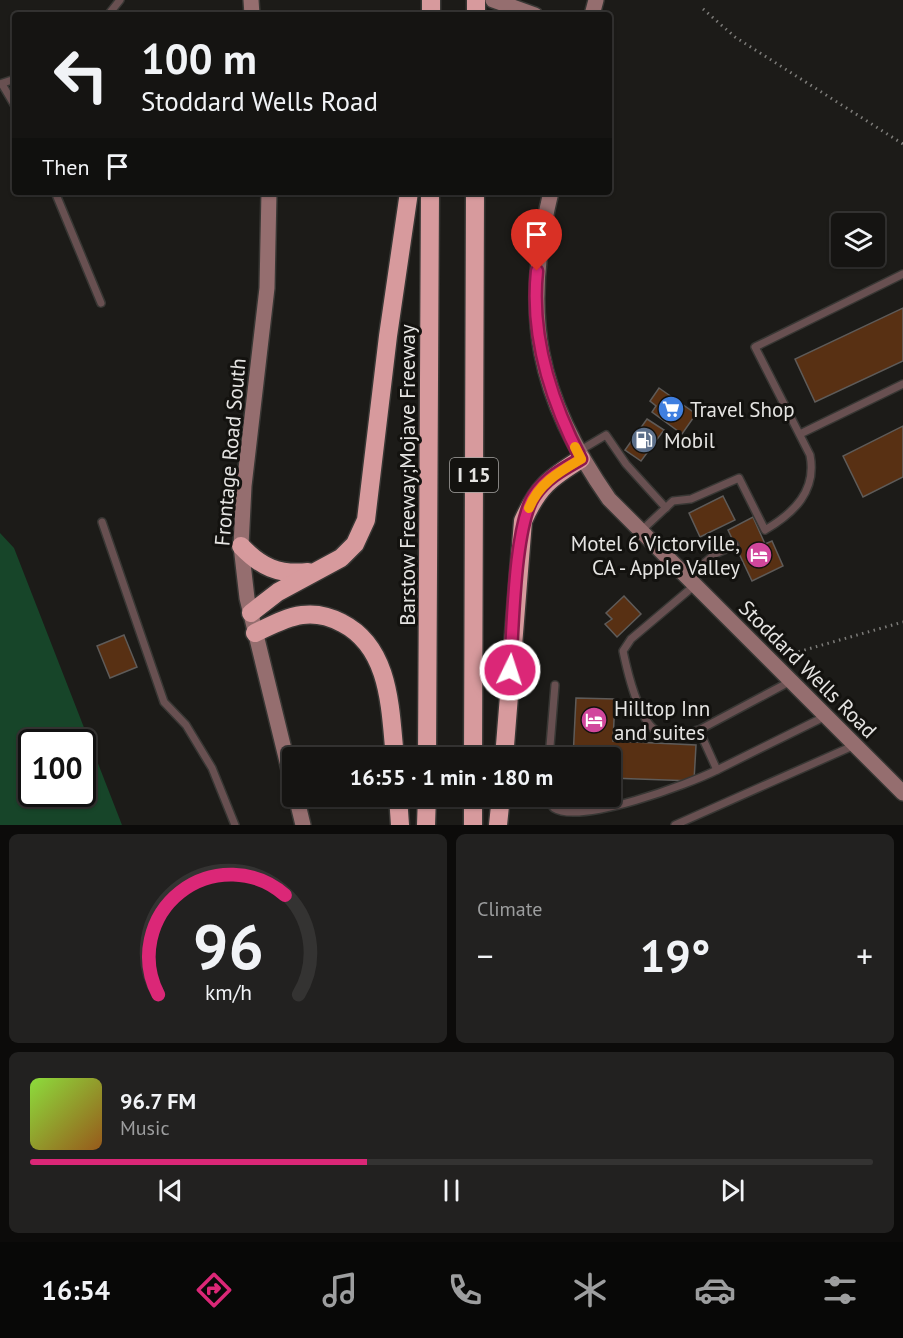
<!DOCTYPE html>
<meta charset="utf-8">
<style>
:root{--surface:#151412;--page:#222120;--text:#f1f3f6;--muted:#9d9e9f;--line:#343332;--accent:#db2777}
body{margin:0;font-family:"PT Sans",sans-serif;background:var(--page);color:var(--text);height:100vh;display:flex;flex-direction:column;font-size:22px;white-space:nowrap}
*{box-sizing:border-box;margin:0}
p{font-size:20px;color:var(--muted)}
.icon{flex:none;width:33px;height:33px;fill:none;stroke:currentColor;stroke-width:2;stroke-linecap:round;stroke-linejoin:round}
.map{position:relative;height:825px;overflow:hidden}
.panel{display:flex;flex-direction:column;gap:9px;padding:9px;background:#0c0b0a;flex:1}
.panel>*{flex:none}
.banner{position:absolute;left:12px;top:12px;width:600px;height:183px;border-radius:6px;box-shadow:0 2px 4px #0004,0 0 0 2px var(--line);background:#151412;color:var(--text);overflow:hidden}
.controls{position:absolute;left:831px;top:213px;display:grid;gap:12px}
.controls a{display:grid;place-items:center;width:54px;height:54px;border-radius:6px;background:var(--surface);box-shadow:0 2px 4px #0004,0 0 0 2px var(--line);font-size:30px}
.speed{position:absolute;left:18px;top:729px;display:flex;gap:12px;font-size:30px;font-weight:700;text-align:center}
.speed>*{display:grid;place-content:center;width:78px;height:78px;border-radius:50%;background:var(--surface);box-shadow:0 2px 4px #0004,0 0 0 2px var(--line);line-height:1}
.speed .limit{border:3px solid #111;border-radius:9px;background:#fff;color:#111}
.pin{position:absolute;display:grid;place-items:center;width:51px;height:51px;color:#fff;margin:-62px -26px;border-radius:50% 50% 50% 0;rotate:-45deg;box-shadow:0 0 6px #0007}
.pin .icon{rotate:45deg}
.me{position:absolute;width:66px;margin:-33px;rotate:4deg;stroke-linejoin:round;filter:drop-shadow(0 0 4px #0008)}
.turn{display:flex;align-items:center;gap:21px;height:126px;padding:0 30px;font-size:27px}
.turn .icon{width:78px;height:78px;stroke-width:2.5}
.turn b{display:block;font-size:42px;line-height:51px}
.then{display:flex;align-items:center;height:57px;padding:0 30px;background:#0003;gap:12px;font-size:22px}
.big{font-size:45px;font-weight:700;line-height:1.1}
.panel .card{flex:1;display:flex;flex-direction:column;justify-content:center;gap:9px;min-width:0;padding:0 21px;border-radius:9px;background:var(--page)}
.panel .dial{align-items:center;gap:0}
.dial svg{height:156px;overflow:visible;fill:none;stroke:var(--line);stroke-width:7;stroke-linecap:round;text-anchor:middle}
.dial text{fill:var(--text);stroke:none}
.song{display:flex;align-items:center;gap:18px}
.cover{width:72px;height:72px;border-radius:9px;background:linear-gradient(135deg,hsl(90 70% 55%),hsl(30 70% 35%))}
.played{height:6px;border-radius:3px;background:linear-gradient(90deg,var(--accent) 40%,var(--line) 40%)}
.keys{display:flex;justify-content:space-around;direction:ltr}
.heat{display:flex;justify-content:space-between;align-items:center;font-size:33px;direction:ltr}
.panel .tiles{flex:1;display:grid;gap:9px;grid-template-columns:1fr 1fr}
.card:last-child{grid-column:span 2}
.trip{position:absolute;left:282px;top:747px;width:339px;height:60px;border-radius:6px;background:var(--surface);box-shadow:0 2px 4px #0004,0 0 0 2px var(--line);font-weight:700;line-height:60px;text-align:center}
.dock{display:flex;height:96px;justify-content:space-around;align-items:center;background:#080807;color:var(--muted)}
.dock .icon{width:42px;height:42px}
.dock .selected{color:var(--accent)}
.dock b{font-size:27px;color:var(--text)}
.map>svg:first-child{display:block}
.green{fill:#174529;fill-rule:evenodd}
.building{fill:#583013;stroke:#5e5b59;stroke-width:1.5}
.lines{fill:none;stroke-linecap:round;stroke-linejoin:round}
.lane-casing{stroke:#383734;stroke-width:10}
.secondary-casing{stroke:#383734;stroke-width:18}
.highway-casing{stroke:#383734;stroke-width:21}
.path{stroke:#7d7c79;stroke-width:3;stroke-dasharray:1.5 4.5;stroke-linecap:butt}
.lane{stroke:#685051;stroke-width:7}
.secondary{stroke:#956e6f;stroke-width:15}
.highway{stroke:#d79a9d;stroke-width:18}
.route-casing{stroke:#8e194d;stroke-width:15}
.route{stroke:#db2777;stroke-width:10}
.slow{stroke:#f59e0b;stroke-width:10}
.labels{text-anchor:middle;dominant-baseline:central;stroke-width:6;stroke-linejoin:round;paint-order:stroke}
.shield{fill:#13120f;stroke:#a6a5a3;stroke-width:1.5}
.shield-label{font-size:20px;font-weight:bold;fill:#e5e4e2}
.poi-label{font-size:21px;fill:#e5e4e2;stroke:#13120f;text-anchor:start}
.street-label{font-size:21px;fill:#e5e4e2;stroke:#13120f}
</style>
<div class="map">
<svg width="903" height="825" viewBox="0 0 903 825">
<rect width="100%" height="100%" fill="#1c1b18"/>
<path class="green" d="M0,533L14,548L122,825H0ZM32,742H82V794H32Z"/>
<g class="building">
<polygon points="903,308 903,361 815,402 795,359"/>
<polygon points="659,388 696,414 682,434 652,412 656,406 650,401"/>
<polygon points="647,419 664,430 641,461 625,450"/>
<polygon points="903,426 903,477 863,497 843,456"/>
<polygon points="723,496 735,520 700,537 689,513"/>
<polygon points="753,517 765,544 772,541 783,566 752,581 728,530"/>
<polygon points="624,596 641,614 617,637 605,624 612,619 606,613"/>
<polygon points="124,635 137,667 110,678 97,646"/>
<polygon points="576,698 615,699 613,741 696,745 694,781 610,778 610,758 573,758"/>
<polygon points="571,796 606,796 606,808 571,807"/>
</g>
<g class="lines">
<defs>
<g id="lane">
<polyline points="108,15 120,0"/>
<polyline points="0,84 15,79"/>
<polyline points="2,84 15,106"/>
<polyline points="55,192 101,303"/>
<polyline points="800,434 903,384"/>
<polyline points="579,451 606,435 626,464 666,508"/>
<polyline points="102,522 164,702 186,725 212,768 235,825"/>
<path d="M641,531L673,501L691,499L739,478L765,530C794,513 817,491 810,455L755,347L903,274"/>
<polyline points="688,577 715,554 735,545"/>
<path d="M695,585L631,639L623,651C627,670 639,722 657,731C668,737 687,732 699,730"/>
<polyline points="791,681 699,730 717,770 826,716"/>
<polyline points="549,758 555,685"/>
<path d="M547,796C549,800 551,806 554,808C580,825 689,784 717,770"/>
<polyline points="675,825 855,745"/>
</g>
<g id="secondary">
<polyline points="251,0 252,15"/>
<polyline points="493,0 535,15"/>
<polyline points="592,15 596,0"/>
<polyline points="269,192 267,288 244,486 241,546 247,598 292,782"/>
<path d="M551,192C521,315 537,396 609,499L903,793"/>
<polyline points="296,796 303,825"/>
</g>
<g id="highway">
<polyline points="431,15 431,0"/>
<polyline points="476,15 476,0"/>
<path d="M241,546C261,567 278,575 308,572"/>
<polyline points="251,613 278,592 341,558 355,544 366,520 388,336 409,192"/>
<path d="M255,633C270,626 286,617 302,615C317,613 329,616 342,623C391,648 390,710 395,758"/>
<polyline points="427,758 430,192"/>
<polyline points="473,758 475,192"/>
<path d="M504,758L523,521C538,487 550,478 581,459"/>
<polyline points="398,796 400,825"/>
<polyline points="426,825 427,796"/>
<polyline points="473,825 473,796"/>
<polyline points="498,825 501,796"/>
</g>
</defs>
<use href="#lane" class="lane-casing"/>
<use href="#secondary" class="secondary-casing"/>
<use href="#highway" class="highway-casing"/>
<g class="path">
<polyline points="703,9 735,37 903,144"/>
<polyline points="787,655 903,622"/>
</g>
<use href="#lane" class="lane"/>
<use href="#secondary" class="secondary"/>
<use href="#highway" class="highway"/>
</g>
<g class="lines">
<defs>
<path id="route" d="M510,670C513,631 514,526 534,496C546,478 563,469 581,459C551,401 530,337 537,271"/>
</defs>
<use href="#route" class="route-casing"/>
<use href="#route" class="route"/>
<path class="slow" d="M529,508C539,483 559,472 581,459L575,447"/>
</g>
<defs>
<symbol id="supermarket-disc" viewBox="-11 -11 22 22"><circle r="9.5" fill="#3f7fe0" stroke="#13120f"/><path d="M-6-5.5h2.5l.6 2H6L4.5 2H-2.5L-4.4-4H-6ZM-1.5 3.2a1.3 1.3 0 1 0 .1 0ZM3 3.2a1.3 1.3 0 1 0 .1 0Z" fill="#fff"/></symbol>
<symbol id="fuel-disc" viewBox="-11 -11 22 22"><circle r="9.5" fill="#5c6f8a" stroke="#13120f"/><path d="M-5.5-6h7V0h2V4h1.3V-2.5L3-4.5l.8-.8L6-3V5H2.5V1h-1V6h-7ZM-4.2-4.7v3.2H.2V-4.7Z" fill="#fff"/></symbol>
<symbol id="hotel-disc" viewBox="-11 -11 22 22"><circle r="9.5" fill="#d1479c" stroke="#13120f"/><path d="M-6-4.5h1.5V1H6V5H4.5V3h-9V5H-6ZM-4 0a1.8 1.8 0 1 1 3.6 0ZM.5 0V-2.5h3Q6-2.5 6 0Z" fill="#fff"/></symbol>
</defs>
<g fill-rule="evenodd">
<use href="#supermarket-disc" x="656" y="394" width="30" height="30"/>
<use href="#fuel-disc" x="629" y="425" width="30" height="30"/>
<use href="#hotel-disc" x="744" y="540" width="30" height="30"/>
<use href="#hotel-disc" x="579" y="705" width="30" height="30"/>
</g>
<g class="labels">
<rect class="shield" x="450" y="458" width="48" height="34" rx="4.5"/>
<g class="shield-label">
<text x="474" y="475">I 15</text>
</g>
<g class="poi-label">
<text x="690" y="409">Travel Shop</text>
<text x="664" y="440">Mobil</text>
<text x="740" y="543" text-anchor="end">Motel 6 Victorville,<tspan x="740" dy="24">CA - Apple Valley</tspan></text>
<text x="614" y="708">Hilltop Inn<tspan x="614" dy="24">and suites</tspan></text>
</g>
<g class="street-label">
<text transform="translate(230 452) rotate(-85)">Frontage Road South</text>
<text transform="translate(407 475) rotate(-90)">Barstow Freeway;Mojave Freeway</text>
<text transform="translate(808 669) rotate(45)">Stoddard Wells Road</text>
</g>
</g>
</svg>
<div class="controls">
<a><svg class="icon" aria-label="layers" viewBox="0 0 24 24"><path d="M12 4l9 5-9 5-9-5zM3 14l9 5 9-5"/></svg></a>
</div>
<div class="speed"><div class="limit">100</div></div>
<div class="pin" style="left:537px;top:271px;background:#d93025"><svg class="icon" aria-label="arrive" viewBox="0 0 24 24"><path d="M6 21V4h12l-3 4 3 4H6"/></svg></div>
<svg class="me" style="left:510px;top:670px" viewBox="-20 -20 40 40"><circle r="17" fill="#db2777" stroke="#fff" stroke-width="3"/><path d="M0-11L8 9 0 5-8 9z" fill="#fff"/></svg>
<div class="trip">16:55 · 1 min · 180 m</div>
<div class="banner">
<div class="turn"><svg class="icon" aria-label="left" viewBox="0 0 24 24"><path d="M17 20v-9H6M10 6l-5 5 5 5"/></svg><div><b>100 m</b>Stoddard Wells Road</div></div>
<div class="then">Then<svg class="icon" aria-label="arrive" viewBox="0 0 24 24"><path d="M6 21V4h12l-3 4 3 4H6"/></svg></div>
</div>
</div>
<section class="panel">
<div class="tiles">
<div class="card dial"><svg viewBox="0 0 100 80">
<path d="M14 69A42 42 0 1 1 86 69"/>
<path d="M14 69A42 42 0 0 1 79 18" stroke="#db2777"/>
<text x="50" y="56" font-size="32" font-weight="700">96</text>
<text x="50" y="72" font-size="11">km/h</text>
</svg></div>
<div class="card"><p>Climate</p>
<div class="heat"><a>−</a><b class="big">19°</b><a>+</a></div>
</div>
<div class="card">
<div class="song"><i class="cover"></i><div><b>96.7 FM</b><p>Music</p></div></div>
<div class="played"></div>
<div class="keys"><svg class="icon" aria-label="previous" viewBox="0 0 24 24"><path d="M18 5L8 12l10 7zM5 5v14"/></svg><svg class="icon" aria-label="pause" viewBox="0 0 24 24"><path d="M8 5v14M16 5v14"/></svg><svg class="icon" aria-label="next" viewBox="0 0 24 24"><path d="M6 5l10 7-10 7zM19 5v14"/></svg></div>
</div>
</div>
</section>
<nav class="dock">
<b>16:54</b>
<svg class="icon selected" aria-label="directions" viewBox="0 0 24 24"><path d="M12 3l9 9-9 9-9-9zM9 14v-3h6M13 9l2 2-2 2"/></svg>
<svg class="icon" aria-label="music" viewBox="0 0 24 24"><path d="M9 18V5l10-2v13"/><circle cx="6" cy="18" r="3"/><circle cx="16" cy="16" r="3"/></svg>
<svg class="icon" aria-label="phone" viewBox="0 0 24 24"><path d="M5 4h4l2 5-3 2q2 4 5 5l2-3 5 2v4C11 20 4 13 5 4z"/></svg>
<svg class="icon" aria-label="climate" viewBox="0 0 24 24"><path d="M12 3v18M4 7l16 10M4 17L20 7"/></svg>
<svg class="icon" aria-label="car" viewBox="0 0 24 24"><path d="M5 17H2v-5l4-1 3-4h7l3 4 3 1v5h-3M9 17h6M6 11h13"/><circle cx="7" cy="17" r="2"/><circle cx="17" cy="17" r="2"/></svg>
<svg class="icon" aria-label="filters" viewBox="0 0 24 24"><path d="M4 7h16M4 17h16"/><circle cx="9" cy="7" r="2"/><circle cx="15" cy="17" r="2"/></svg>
</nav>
